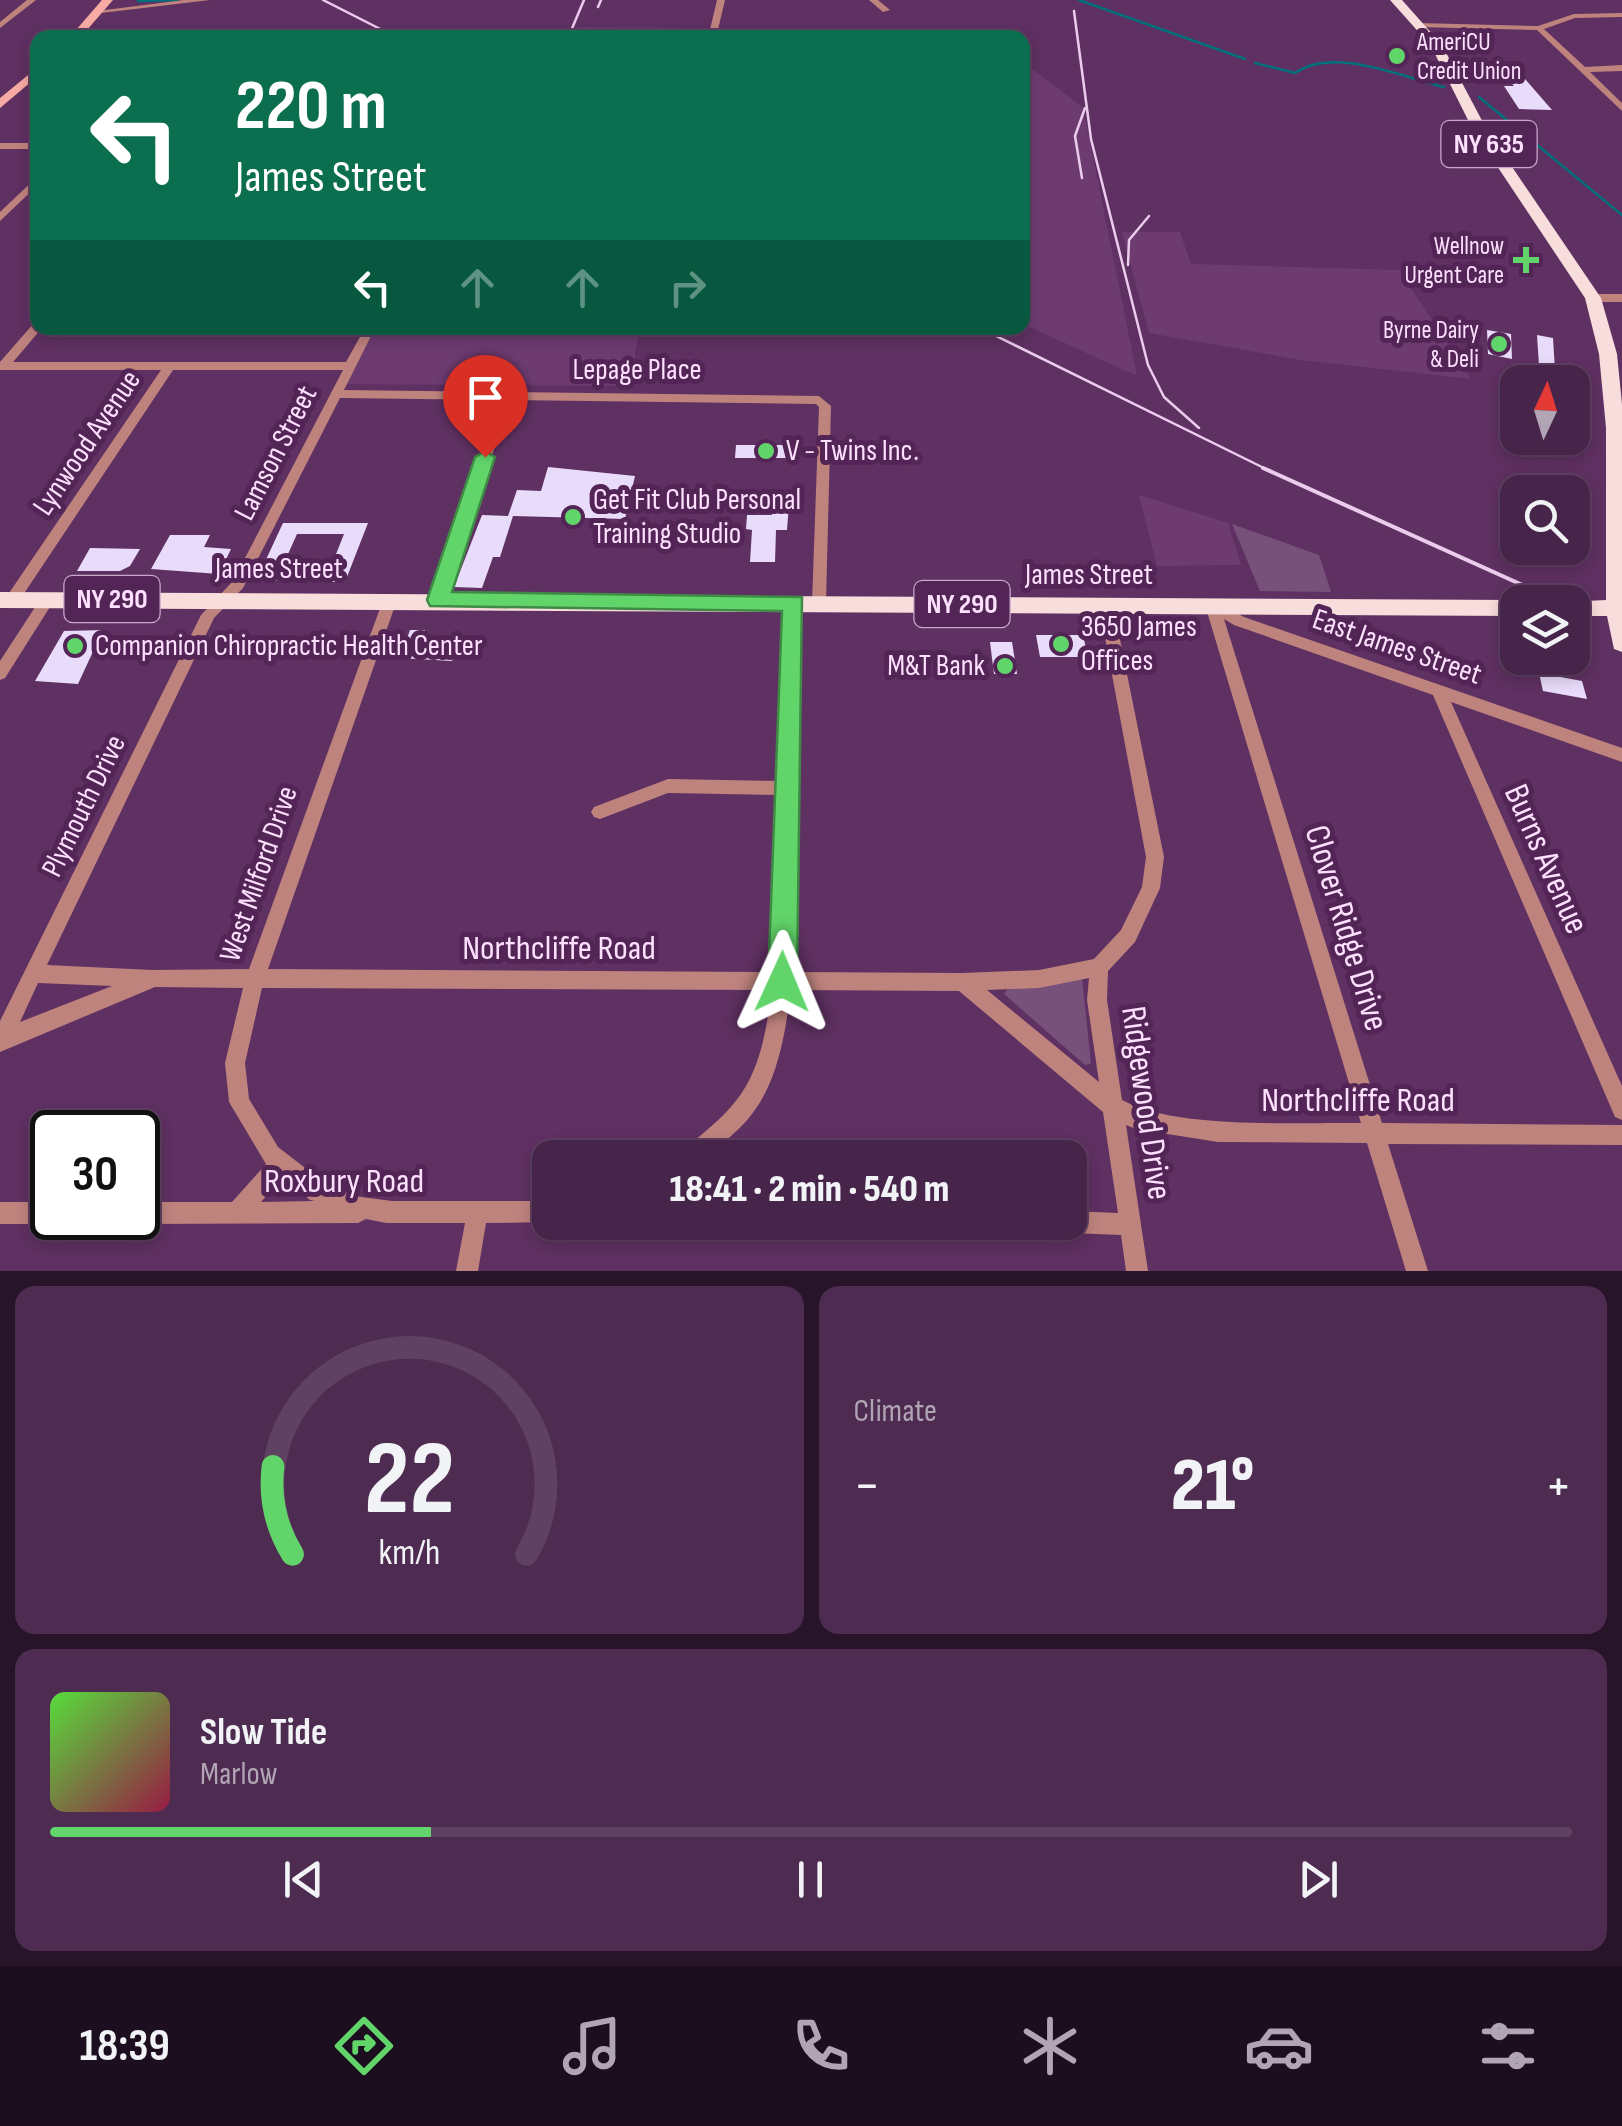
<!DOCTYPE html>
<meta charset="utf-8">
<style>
:root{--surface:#47244a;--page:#4e2c51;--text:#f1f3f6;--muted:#b0a4b5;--line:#5f4162;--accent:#61d46a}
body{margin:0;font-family:"Sofia Sans Condensed",sans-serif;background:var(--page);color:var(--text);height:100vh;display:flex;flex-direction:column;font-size:38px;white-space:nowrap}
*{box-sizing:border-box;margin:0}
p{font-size:32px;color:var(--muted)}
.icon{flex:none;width:55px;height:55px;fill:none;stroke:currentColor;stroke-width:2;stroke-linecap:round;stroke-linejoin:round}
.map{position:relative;height:1271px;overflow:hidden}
.details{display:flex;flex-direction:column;gap:15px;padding:15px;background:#271429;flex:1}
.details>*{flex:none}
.banner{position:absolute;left:30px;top:30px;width:1000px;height:305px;border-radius:20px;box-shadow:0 5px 15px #0003,0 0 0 2px var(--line);background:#0b6e4f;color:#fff;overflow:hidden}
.needle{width:65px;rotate:4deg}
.fabs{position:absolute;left:1500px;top:365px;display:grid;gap:20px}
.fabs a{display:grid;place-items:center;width:90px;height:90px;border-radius:20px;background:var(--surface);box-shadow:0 5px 15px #0003,0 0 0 2px var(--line);font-size:50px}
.speed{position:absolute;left:30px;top:1110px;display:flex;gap:20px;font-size:50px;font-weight:700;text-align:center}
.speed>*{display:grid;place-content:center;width:130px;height:130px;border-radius:50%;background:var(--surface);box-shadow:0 5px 15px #0003,0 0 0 2px var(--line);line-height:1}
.speed .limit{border:5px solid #111;border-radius:15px;background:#fff;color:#111}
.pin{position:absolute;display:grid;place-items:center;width:85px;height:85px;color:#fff;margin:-102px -42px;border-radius:50% 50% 50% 0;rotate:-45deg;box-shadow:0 0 10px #0007}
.pin .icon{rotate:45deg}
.me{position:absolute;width:110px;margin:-55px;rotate:1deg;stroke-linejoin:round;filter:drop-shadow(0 0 8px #0008)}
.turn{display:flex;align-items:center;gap:35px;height:210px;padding:0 40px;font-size:45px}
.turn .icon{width:130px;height:130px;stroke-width:2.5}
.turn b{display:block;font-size:70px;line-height:85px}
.lanes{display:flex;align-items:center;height:95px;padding:0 40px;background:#0003;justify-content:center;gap:50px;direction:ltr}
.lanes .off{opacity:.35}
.big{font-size:75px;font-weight:800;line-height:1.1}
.details .tile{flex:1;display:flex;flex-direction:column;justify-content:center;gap:15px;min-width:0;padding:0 35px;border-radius:20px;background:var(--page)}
.details .dial{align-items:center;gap:0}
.dial svg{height:260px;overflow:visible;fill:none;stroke:var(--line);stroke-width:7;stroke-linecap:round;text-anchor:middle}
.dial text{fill:var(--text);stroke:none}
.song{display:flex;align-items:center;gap:30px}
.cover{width:120px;height:120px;border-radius:15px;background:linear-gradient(135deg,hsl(110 70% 55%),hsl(340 70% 35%))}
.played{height:10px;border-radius:5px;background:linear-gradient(90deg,var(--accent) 25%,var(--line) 25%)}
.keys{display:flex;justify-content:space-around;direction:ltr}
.heat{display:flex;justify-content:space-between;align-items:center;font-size:55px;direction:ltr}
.details .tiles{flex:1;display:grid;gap:15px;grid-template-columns:1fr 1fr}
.tile:last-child{grid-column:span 2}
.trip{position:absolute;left:532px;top:1140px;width:555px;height:100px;border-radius:20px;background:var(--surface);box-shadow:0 5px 15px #0003,0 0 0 2px var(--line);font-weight:800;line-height:100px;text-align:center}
.tabs{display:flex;height:160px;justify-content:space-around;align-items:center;background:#1c0e1e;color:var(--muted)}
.tabs .icon{width:70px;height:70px}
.tabs .active{color:var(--accent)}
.tabs b{font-size:45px;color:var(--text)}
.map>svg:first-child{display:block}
.built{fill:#6e3b71}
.green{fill:#775179}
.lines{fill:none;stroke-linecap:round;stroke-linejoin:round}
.stream{stroke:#00707a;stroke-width:2.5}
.building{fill:#e9dcfa}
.minor{fill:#bf837e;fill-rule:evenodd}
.tertiary{fill:#bf837e;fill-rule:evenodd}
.secondary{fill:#f7aba4;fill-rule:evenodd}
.primary{fill:#f7dddb;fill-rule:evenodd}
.rail-far1{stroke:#ebcced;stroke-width:2.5}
.rail{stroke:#ebcced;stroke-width:4}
.route{fill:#61d46a;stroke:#3f8a45;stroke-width:2.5}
.poi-dot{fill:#61d46a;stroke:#532556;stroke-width:4}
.labels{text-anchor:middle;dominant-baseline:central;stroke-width:10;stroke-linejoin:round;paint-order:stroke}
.far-poi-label{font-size:25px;fill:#fde0fe;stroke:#532556;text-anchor:end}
.shield{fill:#532556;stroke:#caa8cc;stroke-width:2.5}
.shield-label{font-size:28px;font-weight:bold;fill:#fde0fe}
.street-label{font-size:30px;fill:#fde0fe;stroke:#532556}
.poi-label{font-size:30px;fill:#fde0fe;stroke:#532556;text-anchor:start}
.near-street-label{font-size:35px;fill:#fde0fe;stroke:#532556}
</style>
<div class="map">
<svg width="1622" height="1271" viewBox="0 0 1622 1271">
<rect width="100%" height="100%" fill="#5f3062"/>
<g class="built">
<polygon points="578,27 692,28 690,37 574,37"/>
<polygon points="1022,66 1029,66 1083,108 1137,376 1023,324"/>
<polygon points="1122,232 1180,232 1191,264 1399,270 1471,379 1301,360 1149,333"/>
<polygon points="372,328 640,328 629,386 346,384"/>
<polygon points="1139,495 1228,523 1241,565 1157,566"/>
</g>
<g class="green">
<polygon points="1232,524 1319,555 1331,592 1260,591"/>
<polygon points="1082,977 1091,1064 1085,1065 1004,994 1008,988"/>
</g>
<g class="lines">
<g class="stream">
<polyline points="1079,0 1245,59"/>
<polyline points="138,1 177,0"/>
<path d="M1255,63L1295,73C1333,46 1402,77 1444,87"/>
<polyline points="1479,97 1622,215"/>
</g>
</g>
<g class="building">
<polygon points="1502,72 1519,72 1552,110 1519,109 1504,86 1514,86"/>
<polygon points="1487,330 1511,334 1512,359 1488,354"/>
<polygon points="1537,335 1553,338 1555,370 1539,366"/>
<polygon points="736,445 797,445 797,458 735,458"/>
<polygon points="548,467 635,476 625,519 513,516 500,557 493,557 482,588 454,587 482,515 508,516 517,490 541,491"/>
<polygon points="773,504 789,504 787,530 776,530 775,562 750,562 752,530 746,529 747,515 772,515"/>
<polygon points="283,523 368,523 345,582 325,582 344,534 297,534 276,581 256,581"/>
<polygon points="170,535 210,535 204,547 231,549 219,574 151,569"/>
<polygon points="90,548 140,549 130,566 120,571 77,571"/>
<polygon points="103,630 78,684 35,681 64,631"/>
<polygon points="410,630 425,630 421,642 457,643 452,661 400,658"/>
<polygon points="1036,635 1083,635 1088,657 1040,657"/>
<polygon points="990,642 1012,642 1017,674 994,674"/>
<polygon points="1539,673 1582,681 1587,699 1543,691"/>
</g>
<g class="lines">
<g class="minor">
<polygon points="27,0 36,0 0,28 0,22"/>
<polygon points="184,0 210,0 101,13 97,11"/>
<polygon points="717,0 725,0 716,38 708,38"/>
<polygon points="869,0 878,0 890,10 883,12"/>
<polygon points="1622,13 1622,17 1575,18 1544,29 1585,67 1622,65 1622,71 1590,72 1622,103 1622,111 1537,30 1418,27 1414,25 1418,23 1538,26 1574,14"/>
<rect x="0" y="143" width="38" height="6"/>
<polygon points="38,176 38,185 0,221 0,212"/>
<path d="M38,322V328H42L13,362H346L365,328H375L344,390L501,392L506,390L511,392L819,396L831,406L826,603L824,607H814L812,603L819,407L816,404L510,400L445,601L438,606L431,601L498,400L340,398L243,588L214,618L47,965L152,970L249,969L383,600L390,595L397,600L268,969L774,972L780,795L668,793L600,819L594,817L591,812L594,807L668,779L781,781L787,603L794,598L801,603L793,972L962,973L1039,970L1094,959L1121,930L1142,887L1146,857L1099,605L1106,600L1113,605L1164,857L1160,888L1135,942L1108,971L1107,1000L1122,1100C1177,1130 1297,1122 1361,1123L1205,605L1212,600L1244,617L1622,748V762L1451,702L1622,1086V1120L1615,1117L1433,695L1234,625L1224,619L1382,1123L1622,1125V1145L1388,1144L1428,1271H1406L1367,1143L1218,1142L1136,1129L1126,1125L1148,1271H1126L1121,1235L1070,1233L1062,1230L1059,1222H1070V1211L1118,1213L1103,1112L959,991L791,990C785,1034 778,1084 748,1119C736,1133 720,1145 706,1158H680L683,1151C700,1135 721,1120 735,1102C761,1070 766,1030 772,990L262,988L245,1063L249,1099L278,1147L326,1184L354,1196L392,1201H550L551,1222L486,1223L478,1271H456L465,1223H386L366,1219L358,1223L138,1224L130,1221L129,1218H138V1202H232L266,1164L229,1102L225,1063L243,988L155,987L0,1052V1021L201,615L233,581L343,370H173L17,604H7L5,600L7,596L161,370H0V362L34,323ZM1089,978L1087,1000L1099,1082L987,990L1039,988ZM38,983L112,986L20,1022ZM283,1177L310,1200L315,1201L261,1202Z"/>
<polygon points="48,594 55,599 5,678 0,680 0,661 43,595"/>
<polygon points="0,1202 52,1202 52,1218 61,1218 52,1224 0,1224"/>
</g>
<polygon class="tertiary" points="1622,294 1622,302 1593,302 1587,298 1593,294"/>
<g class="secondary">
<polygon points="102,0 113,0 80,38 69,38"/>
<polygon points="38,67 38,76 0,108 0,98"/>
</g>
<g class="primary">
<polygon points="1390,0 1402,0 1442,45 1487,130 1601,298 1617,354 1622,404 1622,652 1614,649 1607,616 1572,616 1572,602 1564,602 1606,600 1606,428 1599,354 1585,298 1473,130 1431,46"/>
<polygon points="0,592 1518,600 1526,602 1518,602 1518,616 0,608"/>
</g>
<g class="rail-far1">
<polyline points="323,0 398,38"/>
<polyline points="598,7 601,0"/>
<polyline points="1074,11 1091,139 1148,365 1164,397 1199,428"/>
<polyline points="568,38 584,0"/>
<polyline points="1082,178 1075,136 1085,108"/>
<polyline points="1128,265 1129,240 1149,216"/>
<polyline points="980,328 1268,470"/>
</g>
<polyline class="rail" points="1263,468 1538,592"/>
</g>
<polygon class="route" points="485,451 495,457 452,592 802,597 797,982 793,992 782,996 772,992 768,982 782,611 430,606 427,600 475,457"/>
<g class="poi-dot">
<circle cx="1397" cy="56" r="10"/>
<path d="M1521 245h10v10h10v10h-10v10h-10v-10h-10v-10h10z"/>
<circle cx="1499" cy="344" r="10"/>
<circle cx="766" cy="451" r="10"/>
<circle cx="573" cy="517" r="10"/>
<circle cx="1061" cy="644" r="10"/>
<circle cx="75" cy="646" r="10"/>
<circle cx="1005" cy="666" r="10"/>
</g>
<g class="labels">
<g class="far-poi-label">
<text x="1417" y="42" text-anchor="start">AmeriCU<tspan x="1417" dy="29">Credit Union</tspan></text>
<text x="1504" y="246">Wellnow<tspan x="1504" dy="29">Urgent Care</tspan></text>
<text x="1479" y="330">Byrne Dairy<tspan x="1479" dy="29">&amp; Deli</tspan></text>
</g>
<g class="shield">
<rect x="1441.5" y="121" width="95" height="46" rx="8"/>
<rect x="64.5" y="576" width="95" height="46" rx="8"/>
<rect x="914.5" y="581" width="95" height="46" rx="8"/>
</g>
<g class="shield-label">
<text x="1489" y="144">NY 635</text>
<text x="112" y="599">NY 290</text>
<text x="962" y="604">NY 290</text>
</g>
<g class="street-label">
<text x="637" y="370">Lepage Place</text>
<text transform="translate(87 443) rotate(-56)">Lynwood Avenue</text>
<text transform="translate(276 453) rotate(-63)">Lamson Street</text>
<text x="279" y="569">James Street</text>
<text x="1089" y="575">James Street</text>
<text transform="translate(1397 647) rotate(19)">East James Street</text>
<text transform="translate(84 806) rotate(-64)">Plymouth Drive</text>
<text transform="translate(259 874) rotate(-71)">West Milford Drive</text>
</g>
<g class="poi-label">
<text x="786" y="451">V - Twins Inc.</text>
<text x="593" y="500">Get Fit Club Personal<tspan x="593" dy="34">Training Studio</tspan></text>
<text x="1081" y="627">3650 James<tspan x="1081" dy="34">Offices</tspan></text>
<text x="95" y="646">Companion Chiropractic Health Center</text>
<text x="985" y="666" text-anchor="end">M&amp;T Bank</text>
</g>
<g class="near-street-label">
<text transform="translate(1546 859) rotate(66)">Burns Avenue</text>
<text transform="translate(1346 928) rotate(73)">Clover Ridge Drive</text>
<text x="559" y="948">Northcliffe Road</text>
<text x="1358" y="1100">Northcliffe Road</text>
<text transform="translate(1146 1103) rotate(82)">Ridgewood Drive</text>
<text x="344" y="1181">Roxbury Road</text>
</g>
</g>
</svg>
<div class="fabs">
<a><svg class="needle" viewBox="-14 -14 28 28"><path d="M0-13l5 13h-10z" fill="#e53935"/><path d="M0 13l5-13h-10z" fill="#b0a4b5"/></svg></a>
<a><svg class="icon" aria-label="search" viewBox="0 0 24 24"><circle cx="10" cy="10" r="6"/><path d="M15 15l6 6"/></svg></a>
<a><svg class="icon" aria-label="layers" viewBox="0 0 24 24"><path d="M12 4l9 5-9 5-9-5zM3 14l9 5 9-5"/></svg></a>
</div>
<div class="speed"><div class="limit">30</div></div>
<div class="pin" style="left:485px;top:457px;background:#d93025"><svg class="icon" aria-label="arrive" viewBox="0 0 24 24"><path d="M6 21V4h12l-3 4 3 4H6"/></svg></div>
<svg class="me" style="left:782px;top:982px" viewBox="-20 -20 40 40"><path d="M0-17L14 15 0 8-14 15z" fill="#61d46a" stroke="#fff" stroke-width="4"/></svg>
<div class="trip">18:41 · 2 min · 540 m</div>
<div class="banner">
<div class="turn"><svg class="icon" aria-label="left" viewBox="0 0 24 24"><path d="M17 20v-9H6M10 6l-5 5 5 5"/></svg><div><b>220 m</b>James Street</div></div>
<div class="lanes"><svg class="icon" aria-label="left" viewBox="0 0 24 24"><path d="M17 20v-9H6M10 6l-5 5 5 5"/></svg><svg class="icon off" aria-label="ahead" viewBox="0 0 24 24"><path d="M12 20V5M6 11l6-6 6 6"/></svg><svg class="icon off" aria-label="ahead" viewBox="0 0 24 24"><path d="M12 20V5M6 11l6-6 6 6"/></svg><svg class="icon off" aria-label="right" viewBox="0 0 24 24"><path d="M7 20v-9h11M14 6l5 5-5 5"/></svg></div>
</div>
</div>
<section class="details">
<div class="tiles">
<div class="tile dial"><svg viewBox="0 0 100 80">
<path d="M14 69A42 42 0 1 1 86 69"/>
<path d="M14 69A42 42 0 0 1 8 42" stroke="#61d46a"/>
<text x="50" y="56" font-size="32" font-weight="700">22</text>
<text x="50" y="72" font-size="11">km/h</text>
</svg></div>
<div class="tile"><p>Climate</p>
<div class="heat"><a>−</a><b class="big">21°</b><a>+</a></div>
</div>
<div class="tile">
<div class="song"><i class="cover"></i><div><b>Slow Tide</b><p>Marlow</p></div></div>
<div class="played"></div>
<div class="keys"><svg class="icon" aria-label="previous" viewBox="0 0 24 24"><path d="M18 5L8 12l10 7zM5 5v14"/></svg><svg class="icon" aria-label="pause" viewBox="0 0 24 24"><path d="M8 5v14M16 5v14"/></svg><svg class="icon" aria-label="next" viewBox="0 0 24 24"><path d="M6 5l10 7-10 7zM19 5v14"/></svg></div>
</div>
</div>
</section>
<nav class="tabs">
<b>18:39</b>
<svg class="icon active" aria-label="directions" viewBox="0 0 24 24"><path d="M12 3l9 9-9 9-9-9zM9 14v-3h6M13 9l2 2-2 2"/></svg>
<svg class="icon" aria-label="music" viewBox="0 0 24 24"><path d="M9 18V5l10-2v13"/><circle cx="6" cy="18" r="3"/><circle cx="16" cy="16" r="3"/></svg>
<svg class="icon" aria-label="phone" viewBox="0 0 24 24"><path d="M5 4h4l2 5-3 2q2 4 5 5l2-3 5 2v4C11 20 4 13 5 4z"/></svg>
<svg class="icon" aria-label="climate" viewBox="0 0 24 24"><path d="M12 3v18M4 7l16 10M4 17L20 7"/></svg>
<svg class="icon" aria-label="car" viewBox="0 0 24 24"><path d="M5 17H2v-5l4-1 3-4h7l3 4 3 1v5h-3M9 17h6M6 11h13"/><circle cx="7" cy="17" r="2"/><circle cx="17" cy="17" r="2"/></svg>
<svg class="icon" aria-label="filters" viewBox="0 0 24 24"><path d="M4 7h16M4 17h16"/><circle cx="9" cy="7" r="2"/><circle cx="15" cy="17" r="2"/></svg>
</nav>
